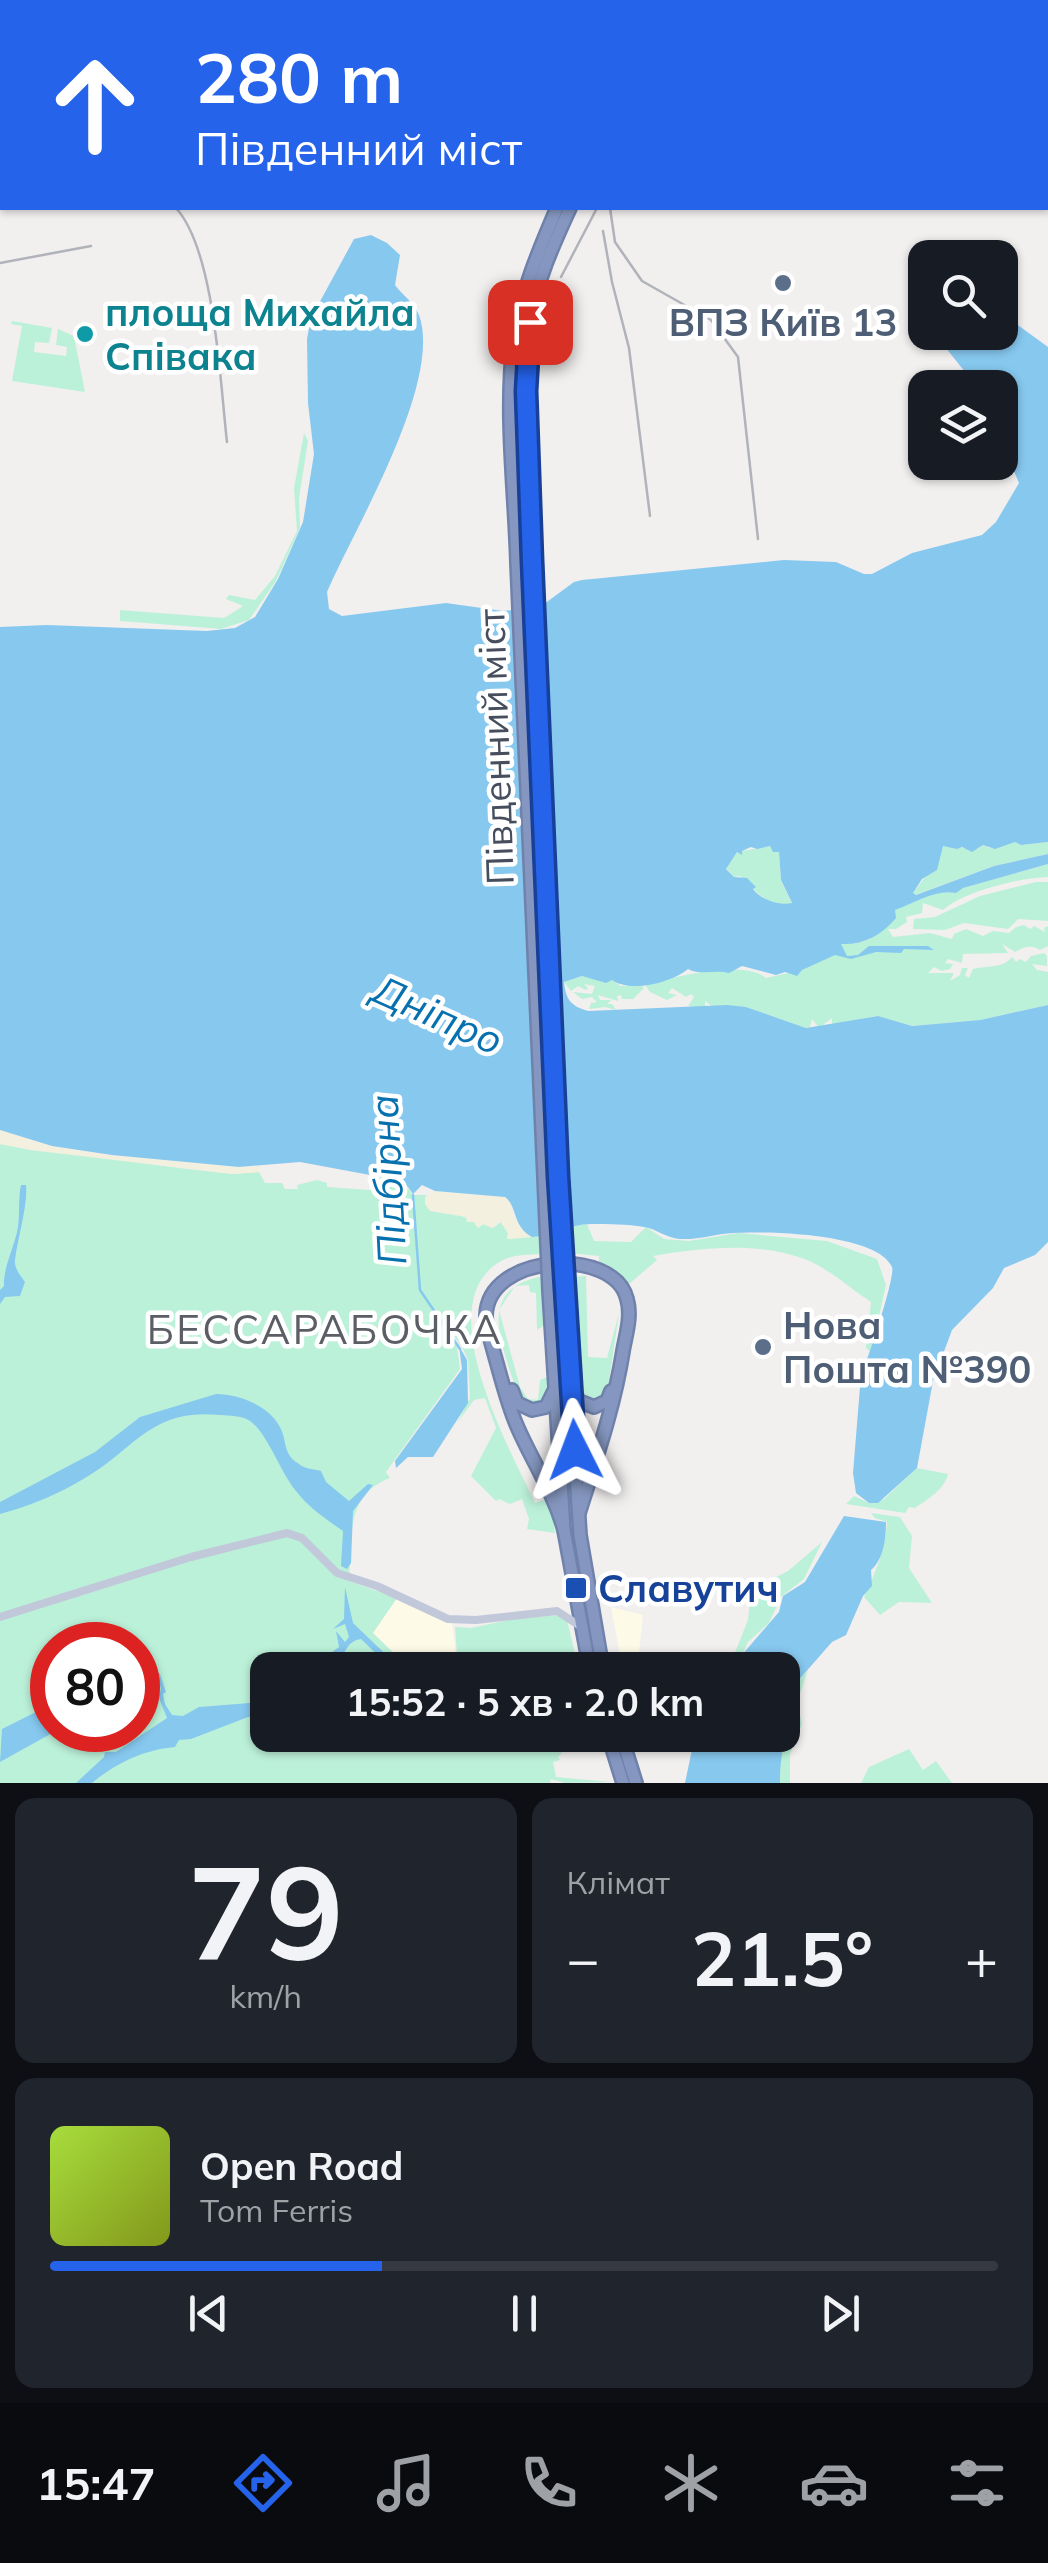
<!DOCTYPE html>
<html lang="uk">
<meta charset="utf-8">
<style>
:root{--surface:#171b24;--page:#20242c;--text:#f1f3f6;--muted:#9ea1a6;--line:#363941;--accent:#2563eb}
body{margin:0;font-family:Mulish,sans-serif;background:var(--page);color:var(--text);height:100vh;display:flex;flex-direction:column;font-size:38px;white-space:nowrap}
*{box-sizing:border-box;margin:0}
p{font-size:32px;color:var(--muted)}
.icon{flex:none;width:55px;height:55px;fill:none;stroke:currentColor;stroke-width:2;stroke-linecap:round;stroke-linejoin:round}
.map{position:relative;height:1783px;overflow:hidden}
.panel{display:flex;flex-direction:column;gap:15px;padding:15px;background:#0d0f14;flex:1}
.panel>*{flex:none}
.top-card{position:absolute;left:0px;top:0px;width:1050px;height:210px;box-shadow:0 2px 8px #0004;background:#2563eb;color:#fff;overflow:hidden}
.fabs{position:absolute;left:908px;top:240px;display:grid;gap:20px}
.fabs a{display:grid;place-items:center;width:110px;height:110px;border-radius:20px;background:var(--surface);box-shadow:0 2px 8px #0004;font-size:50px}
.speed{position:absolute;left:30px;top:1622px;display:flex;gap:20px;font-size:50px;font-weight:700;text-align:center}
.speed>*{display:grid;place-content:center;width:130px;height:130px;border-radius:50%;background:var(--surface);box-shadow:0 2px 8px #0004;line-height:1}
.speed .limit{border:15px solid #d22;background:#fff;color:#111}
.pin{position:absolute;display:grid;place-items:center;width:85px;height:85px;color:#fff;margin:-42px;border-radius:20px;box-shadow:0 5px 15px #0006}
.me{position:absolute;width:110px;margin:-55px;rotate:357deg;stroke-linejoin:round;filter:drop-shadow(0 0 8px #0008)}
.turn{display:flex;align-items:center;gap:35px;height:210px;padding:0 30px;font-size:45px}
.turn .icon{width:130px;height:130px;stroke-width:2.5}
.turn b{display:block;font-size:70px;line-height:85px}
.big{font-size:75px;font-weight:700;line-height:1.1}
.panel .widget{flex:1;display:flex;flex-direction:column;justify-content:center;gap:15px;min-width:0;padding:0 35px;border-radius:20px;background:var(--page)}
.panel .dial{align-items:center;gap:0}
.dial b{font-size:130px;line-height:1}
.song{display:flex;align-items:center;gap:30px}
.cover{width:120px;height:120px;border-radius:15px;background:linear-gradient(135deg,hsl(80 70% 55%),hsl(70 70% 35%))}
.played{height:10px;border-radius:5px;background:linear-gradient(90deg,var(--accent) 35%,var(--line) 35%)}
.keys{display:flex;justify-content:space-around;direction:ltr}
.heat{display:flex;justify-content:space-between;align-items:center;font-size:55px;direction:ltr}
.panel .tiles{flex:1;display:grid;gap:15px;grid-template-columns:1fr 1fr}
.widget:last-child{grid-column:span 2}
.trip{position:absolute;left:250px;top:1652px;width:550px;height:100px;border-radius:20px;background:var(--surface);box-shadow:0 2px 8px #0004;font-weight:700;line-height:100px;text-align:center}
.menu{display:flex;height:160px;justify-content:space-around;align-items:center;background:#090b0e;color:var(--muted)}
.menu .icon{width:70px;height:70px}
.menu .current{color:var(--accent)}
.menu b{font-size:45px;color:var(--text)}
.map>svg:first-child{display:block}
.commercial{fill:#fdfae8}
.green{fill:#bcf1d9;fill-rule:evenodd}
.sand{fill:#f3f0df}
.water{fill:#87c8ef;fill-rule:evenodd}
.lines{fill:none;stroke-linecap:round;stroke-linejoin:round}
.stream{stroke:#87c8ef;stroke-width:2.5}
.river{stroke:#87c8ef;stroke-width:8}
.highway-casing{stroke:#7082ab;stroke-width:16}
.secondary{stroke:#c1c8d9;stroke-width:8}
.highway{stroke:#8597c0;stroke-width:11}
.rail{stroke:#b1b3ba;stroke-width:2.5}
.highway-bridge-casing{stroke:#7082ab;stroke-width:16;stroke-linecap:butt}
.highway-bridge{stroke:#8597c0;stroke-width:11}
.route-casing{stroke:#184099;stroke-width:25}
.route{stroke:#2563eb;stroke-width:18}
.service-dot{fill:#5c6f8a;stroke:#fff;stroke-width:4}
.culture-dot{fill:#0f9aa8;stroke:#fff;stroke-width:4}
.transit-dot{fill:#1a4fb4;stroke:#fff;stroke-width:4}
.labels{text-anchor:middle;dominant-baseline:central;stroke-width:9;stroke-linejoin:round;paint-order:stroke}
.culture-label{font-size:38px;font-weight:bold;fill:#0d838f;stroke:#fff;text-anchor:start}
.service-label{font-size:38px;font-weight:bold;fill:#4e5e75;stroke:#fff}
.street-label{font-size:38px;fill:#464e5d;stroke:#fff}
.transit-label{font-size:38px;font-weight:bold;fill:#164399;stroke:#fff;text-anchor:start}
.water-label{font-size:40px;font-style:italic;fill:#0770af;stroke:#fff}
.neighbourhood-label{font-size:40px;letter-spacing:2.5px;fill:#5b5e64;stroke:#fff}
</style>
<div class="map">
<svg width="1048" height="1783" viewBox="0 0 1048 1783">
<rect width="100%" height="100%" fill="#f2efef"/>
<g class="commercial">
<polygon points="397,1598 452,1623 458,1670 411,1670 373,1633"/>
<polygon points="611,1607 643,1615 637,1670 623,1670"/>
</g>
<g class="green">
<polygon points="12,321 52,328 49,343 35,342 34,352 66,356 67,347 56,345 58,329 74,336 85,392 12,381 22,326 11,324"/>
<polygon points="304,433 308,441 299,498 300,528 276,581 249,620 221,629 120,621 120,610 224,618 243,606 226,599 229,595 255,600 275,576 297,531 294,488"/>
<polygon points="1015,842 1021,845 1048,842 1048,854 994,866 915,895 913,893 937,861 942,846 977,849 983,845 990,848"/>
<path d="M770,846L779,852L781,881L792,904C769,908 755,891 740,876L734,877L726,868L737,852Z"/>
<path d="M1048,864V877C1019,878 964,891 943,910L923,903L922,913L906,917L907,922L896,929H888L893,937L930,933L952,939L954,934L966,929L983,936L993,931L1009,933L1016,927L1024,925L1030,929L1034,926L1045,932L1044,928L1048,926V946L1040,950C1031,944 1024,947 1015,952L1002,944L1008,953L963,954L962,963L948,959L945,963L953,964L950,969L942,971L934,967L928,973H954L950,981L960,975L962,968H968L965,975L969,978L973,969C989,965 1002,969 1012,957L1016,962L1020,959L1026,962L1031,956L1044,953L1047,956V966L1032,964L1037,970L1048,972V1005L980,1020L912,1026L877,1016L832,1024V1018L819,1028L812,1019L810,1027L806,1028L746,1007L712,1006L705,1001V1008L688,1006L694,997L691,994L686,997L672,988L668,993L677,995L667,1000L650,992L645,985C674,977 743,959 766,978L802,970L840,943C867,946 885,934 894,910C914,903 935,889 956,892L962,888Z"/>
<polygon points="1036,882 1048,882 1048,921 1018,919 1008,929 964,923 945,930 913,929 914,919 935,917 980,896"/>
<polygon points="582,976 612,980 621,986 641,985 644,988 633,999 622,999 621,995 617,996 618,1001 598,995 600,1000 611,1000 607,1004 612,1004 616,1010 605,1007 589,1009 591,1003 597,1002 592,997 582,999 573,992 592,994 595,986 584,984 588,988 586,990 578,986 571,991 564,982"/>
<path d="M0,1144L180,1168L233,1174L259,1172L265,1183H282L285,1189H298L297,1185L317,1180L327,1183V1187L370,1190L379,1176C393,1179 405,1180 412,1194L419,1284L413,1195H428L425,1197L474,1222L478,1228L483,1224L493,1228L501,1222L508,1233L507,1239L541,1236L542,1254C530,1255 515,1254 503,1260C426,1300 510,1449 535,1503L547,1499L552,1508L555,1533L527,1529L529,1519L522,1499L510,1504L499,1499L496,1501L471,1476L496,1428L485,1398L474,1400L457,1423L470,1398L468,1360L462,1347L427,1300L457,1347L460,1369L386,1472L390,1478C345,1495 352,1537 349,1581L397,1598L373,1633L411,1670H268V1735H577L571,1750L567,1747L558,1757L560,1760L553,1762L556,1777L610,1782L565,1783L551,1779L550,1783H0ZM52,1645H138V1730H52Z"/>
<path d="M587,1224L594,1241L631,1242L646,1227L664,1239L689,1241L738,1233L827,1241L877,1259L886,1285L871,1352L866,1348L871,1302C851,1289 829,1269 807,1260C760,1241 701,1248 653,1256L657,1260L629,1284L599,1264V1256L568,1253L566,1228Z"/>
<path d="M544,1276L546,1324L537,1330L536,1293L530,1292L529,1285L515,1286L499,1310L520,1387L528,1399L538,1400L540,1380L547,1377V1396L537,1406L525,1404L517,1394C504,1345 472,1289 544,1276Z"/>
<polygon points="586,1276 588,1357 607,1358 619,1313 607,1395 594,1402 583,1399 577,1384 571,1277"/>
<path d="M917,1468L948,1474C944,1490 928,1499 915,1508L909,1507L905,1513L846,1504L854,1496L869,1503L884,1499Z"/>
<path d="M871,1513L900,1517L912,1536L909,1568L932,1603L899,1602L880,1615L864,1597C875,1573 886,1549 887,1522L875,1518Z"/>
<polygon points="822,1542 804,1579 781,1597 769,1623 748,1642 738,1664 741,1670 728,1670 748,1620 750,1600 763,1584 788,1571"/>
<polygon points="558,1615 567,1620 579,1670 458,1670 455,1627 471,1628 514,1619"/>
<path d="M808,1670L797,1702L802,1724L790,1754V1783H780C778,1751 791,1723 789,1691Z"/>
<polygon points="909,1749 923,1770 936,1761 952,1783 861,1783 869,1767"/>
</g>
<g class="sand">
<polygon points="0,1130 52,1146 112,1155 259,1166 259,1172 233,1174 30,1150 0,1144"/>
<polygon points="435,1191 508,1197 514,1216 532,1237 507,1239 508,1233 500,1221 492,1228 483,1224 478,1228 474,1222 467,1222 466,1217 430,1211 425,1204 425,1197"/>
</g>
<g class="water">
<path d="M371,235L387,243L400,255L395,285C403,296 414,302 419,315C443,382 355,527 327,592L329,609L342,616L446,603L503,611L540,607L574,582L582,580L784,560L836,562L864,574H872L912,553L982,535L996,522L1019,483L1000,438V388L977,387L934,333L1000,332V315H1004L1048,347V842L1021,845L1015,842L995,849L983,845L972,852L962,847L957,849L943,846L937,870L922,879L913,893L916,895L994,866L1048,854V864L963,888L956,893C935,889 915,903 895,910L896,918C881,936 863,945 841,944L847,956L858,955L869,946H928L934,950L904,949L901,953L876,952L851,959L835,955L802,970L797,976L785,972L776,975L742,966L729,973C715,969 702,976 688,969C671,983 630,993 612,980L606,983L582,976L564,982C566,1000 571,1006 588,1011L727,1005L746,1007L806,1028L878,1016L912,1026L980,1020L1048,1005V1242L1035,1255L1004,1268L993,1288L952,1330L933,1381L917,1468L878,1503H869L856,1493L853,1473L861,1375C867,1363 896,1275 892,1267C877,1233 766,1231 733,1233C715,1234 698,1240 680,1239C666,1238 657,1229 644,1227C627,1224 609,1224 591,1224C570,1224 552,1236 532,1237C512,1226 518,1207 505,1197L435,1191L422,1185L413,1194L408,1187L397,1180L300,1162L239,1167L112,1155L52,1146L0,1130V627L47,625L207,631L235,628L255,617L278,579L303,522L314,454L308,403L307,339L311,318L354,239ZM770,846L773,852H779L781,880L792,903C780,906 761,900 753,889L756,887L747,878L734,877L726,869L737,852L742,855V851L751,847L757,849Z"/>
<path d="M21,1185H26C28,1206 18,1236 15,1260C14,1269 21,1276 25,1282L20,1296L5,1297L0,1304V1290L4,1286C3,1267 15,1246 18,1227C20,1213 18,1199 21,1185Z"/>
<polygon points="459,1346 467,1360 468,1403 433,1457 408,1457 396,1468 395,1461 462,1369"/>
<path d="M216,1394C242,1394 278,1409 284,1438C286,1449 288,1458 299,1464C305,1469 314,1469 321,1471L326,1482L349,1501L368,1484L373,1485L353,1511L351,1563L347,1569L341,1566L343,1531C326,1519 309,1508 296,1491C280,1472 268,1434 250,1421C241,1415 230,1416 220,1415C151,1408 136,1448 85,1478C59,1494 30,1506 0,1514V1502L95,1452L140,1417Z"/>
<path d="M844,1516L886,1522C886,1538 884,1559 871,1570L872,1586L863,1596L846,1635L832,1642L789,1691C791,1723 779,1751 780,1783H685L695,1735H782V1670H742L741,1656L779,1612L783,1596L805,1582Z"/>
<path d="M345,1587L353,1623L402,1670H393L361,1639C346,1641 344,1656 338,1665L329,1670H308L339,1647L336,1631L345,1642L349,1637L345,1624L333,1629L344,1619Z"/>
<path d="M151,1665L160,1674L166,1692L163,1694L165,1704L172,1715L183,1716L199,1707L262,1702L267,1695V1716L248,1717L191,1739L179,1740L175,1747C142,1750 115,1764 92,1783H76L104,1757L105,1752H116L167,1718L159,1698L161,1688L157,1679L138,1680V1670Z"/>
<polygon points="52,1704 54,1732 0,1762 2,1729"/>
</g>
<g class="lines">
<polyline class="stream" points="413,1195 420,1290 460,1349"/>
<g class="river">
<polyline points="30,2 33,0"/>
<polyline points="0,22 2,21"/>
</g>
<defs>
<g id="highway">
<polyline points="647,2 648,0"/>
<polyline points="660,2 661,0"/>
<path d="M531,561C529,483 518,401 530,323C536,282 553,245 570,208"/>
<path d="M517,563C515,491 504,410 514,339C521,292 539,250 557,208"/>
<polyline points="564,1290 580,1535 603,1670"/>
<polyline points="549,1291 564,1530 590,1670"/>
<polyline points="572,1387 579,1401 594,1407 607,1401 611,1391"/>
<polyline points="512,1390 517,1403 532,1410 546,1407 555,1389"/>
<path d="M564,1530C554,1493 532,1461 517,1426C507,1403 501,1377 494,1353C491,1341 486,1328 486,1316C487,1253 614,1246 627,1299C632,1316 626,1334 623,1351C614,1408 596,1459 579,1513"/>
<polyline points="608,1735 623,1783"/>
<polyline points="621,1735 636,1783"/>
</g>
</defs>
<use href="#highway" class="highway-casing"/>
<polyline class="secondary" points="0,1617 191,1557 287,1533 302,1538 337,1573 377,1586 448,1619 476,1620 557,1611 580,1626"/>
<use href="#highway" class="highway"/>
<g class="rail">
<polyline points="758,0 759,2"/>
<polyline points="1016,0 1016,2"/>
<polyline points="149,2 153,0"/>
<polyline points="684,2 685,0"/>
<polyline points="0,106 2,104"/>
<polyline points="0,183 2,182"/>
<path d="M176,208C215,251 220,382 227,442"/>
<polyline points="610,208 615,242 642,281 711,320 738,357 758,539"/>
<polyline points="603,231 612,282 629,348 650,516"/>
<polyline points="0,263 91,246"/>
<polyline points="561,277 597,208"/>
<polyline points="527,562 544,953"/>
</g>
<defs>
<g id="highway-bridge">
<polyline points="531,561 564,1290"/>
<polyline points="517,563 549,1291"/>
</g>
</defs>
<use href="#highway-bridge" class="highway-bridge-casing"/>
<use href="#highway-bridge" class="highway-bridge"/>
</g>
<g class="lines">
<defs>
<polyline id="route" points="530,322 526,391 532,561 558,1176 575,1450"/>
</defs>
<use href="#route" class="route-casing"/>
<use href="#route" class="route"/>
</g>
<g class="service-dot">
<circle cx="783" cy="283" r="10"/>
<circle cx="763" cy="1347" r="10"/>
</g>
<circle class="culture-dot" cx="85" cy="334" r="10"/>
<rect class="transit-dot" x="564" y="1576" width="24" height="24" rx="5"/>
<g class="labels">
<g class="culture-label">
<text x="105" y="312">площа Михайла<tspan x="105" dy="44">Співака</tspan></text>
</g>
<g class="service-label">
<text x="783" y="322">ВПЗ Київ 13</text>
<text x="783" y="1325" text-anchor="start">Нова<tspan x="783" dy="44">Пошта №390</tspan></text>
</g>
<g class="street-label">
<text transform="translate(495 747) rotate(-92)">Південний міст</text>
</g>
<g class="transit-label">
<text x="598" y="1588">Славутич</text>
</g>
<g class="water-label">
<text transform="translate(438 1014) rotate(24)">Дніпро</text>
<text transform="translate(387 1180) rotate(-93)">Підбірна</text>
</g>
<g class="neighbourhood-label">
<text x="325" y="1329">БЕССАРАБОЧКА</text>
</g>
</g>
</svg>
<div class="fabs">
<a><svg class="icon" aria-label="search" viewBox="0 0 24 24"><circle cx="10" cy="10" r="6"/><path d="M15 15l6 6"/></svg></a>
<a><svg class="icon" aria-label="layers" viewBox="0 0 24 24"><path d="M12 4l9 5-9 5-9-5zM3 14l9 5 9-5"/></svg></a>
</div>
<div class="speed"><div class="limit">80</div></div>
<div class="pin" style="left:530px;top:322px;background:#d93025"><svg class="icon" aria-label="arrive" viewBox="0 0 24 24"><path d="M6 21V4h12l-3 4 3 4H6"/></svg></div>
<svg class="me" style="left:575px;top:1450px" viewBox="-20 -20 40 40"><path d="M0-17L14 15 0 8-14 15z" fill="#2563eb" stroke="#fff" stroke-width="4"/></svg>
<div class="trip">15:52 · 5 хв · 2.0 km</div>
<div class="top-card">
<div class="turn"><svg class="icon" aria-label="ahead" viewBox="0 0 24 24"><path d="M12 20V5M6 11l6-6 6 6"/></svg><div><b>280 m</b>Південний міст</div></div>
</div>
</div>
<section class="panel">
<div class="tiles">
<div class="widget dial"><b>79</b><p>km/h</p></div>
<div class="widget"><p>Клімат</p>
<div class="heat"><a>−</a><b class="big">21.5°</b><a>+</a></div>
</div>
<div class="widget">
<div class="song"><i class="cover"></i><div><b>Open Road</b><p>Tom Ferris</p></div></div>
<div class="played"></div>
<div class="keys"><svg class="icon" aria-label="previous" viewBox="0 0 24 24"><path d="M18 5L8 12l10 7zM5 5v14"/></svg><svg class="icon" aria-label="pause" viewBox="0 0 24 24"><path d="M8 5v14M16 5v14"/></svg><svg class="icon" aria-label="next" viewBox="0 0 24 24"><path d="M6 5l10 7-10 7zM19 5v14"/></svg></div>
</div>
</div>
</section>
<nav class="menu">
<b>15:47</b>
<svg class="icon current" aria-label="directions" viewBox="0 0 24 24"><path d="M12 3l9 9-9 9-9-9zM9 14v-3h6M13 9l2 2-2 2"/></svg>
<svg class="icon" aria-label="music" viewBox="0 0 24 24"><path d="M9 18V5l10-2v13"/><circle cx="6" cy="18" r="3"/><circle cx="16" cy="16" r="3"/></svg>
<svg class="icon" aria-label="phone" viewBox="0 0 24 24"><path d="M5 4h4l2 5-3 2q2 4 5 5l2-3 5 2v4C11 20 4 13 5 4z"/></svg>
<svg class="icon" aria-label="climate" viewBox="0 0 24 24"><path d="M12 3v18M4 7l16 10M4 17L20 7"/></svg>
<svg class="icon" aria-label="car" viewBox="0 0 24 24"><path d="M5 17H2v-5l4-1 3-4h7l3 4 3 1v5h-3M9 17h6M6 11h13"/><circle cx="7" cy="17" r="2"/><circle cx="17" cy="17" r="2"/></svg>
<svg class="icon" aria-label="filters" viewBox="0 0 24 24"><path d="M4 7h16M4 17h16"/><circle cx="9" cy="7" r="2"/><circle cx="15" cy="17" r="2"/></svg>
</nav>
